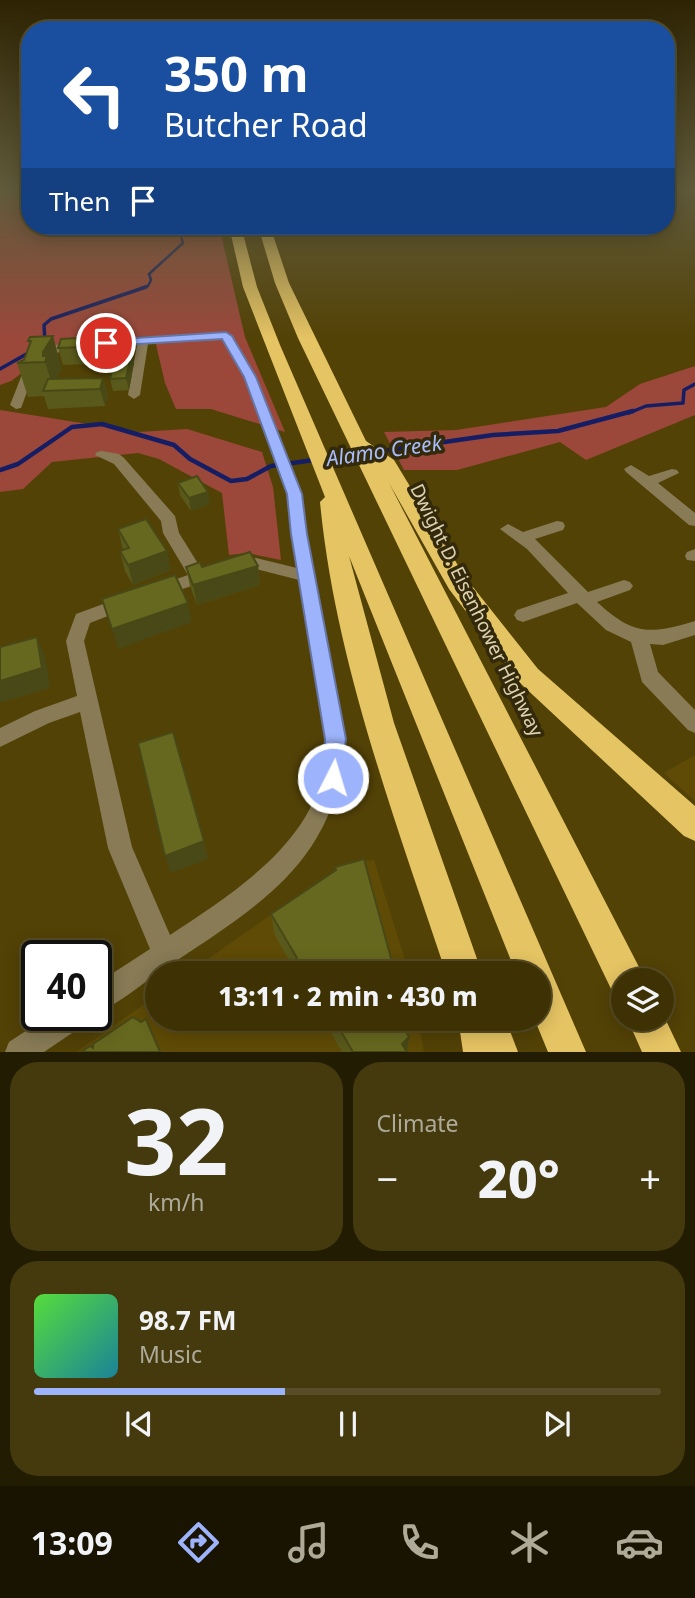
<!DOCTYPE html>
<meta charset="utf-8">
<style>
:root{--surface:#3e3204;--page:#453a0e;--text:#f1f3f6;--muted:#adaa9a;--line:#574d26;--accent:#9db4fd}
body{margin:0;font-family:"Noto Sans",sans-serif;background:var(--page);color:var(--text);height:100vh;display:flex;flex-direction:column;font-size:26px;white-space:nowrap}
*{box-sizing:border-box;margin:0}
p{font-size:23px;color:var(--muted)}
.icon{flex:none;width:38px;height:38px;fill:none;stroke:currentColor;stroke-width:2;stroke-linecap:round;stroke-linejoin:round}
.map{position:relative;height:1052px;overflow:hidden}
.details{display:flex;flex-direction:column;gap:10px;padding:10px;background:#221c02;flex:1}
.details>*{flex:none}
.hud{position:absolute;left:21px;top:21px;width:654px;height:214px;border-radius:28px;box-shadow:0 4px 18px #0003,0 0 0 2px var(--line);background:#1a4fa0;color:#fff;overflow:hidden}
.buttons{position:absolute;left:611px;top:968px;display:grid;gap:14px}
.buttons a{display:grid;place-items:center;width:63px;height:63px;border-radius:50%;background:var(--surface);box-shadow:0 4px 18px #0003,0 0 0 2px var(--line);font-size:35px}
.speed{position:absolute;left:21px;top:940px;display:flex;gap:14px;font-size:35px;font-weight:700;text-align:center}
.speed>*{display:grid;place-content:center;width:91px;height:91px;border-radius:50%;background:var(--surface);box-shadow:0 4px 18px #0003,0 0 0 2px var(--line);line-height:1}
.speed .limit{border:4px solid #111;border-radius:10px;background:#fff;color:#111}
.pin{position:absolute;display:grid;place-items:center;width:60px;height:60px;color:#fff;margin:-30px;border:4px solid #fff;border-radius:50%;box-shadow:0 2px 7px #0007}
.me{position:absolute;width:77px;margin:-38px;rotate:5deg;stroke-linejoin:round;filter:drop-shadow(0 0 5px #0008)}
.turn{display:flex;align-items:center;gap:24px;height:147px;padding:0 28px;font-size:32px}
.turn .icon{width:91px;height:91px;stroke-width:2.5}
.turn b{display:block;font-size:49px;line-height:60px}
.then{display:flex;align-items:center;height:66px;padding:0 28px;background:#0003;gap:14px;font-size:26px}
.big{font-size:52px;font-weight:800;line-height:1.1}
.details .widget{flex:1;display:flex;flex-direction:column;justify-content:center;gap:10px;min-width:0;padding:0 24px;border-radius:28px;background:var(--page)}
.details .dial{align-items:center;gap:0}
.dial b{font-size:91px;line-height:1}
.song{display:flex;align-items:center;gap:21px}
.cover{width:84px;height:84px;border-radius:10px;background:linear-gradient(135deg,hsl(110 70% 55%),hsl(190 70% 35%))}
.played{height:7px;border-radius:4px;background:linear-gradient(90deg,var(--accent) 40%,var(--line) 40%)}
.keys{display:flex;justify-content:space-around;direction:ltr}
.heat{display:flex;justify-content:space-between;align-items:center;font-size:38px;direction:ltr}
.details .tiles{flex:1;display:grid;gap:10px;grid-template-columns:1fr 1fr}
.widget:last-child{grid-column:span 2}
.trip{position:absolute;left:145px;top:961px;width:406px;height:70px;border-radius:35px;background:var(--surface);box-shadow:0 4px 18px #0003,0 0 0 2px var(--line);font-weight:800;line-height:70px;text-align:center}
.tab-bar{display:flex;height:112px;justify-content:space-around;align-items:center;background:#191402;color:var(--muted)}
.tab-bar .icon{width:49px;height:49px}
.tab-bar .active{color:var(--accent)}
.tab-bar b{font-size:32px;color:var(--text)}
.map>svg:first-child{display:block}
.built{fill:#5f4b06}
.green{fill:#9b483b}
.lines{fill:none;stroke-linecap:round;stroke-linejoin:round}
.stream-far2{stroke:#151e64;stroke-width:2.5}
.stream-far1{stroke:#151e64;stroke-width:3.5}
.stream{stroke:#151e64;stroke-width:4.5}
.minor{fill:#887b56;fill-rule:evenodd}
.highway{fill:#e5c463;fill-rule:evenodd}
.wall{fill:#59591b}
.shaded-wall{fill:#484916}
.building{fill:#67681f;stroke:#484916;stroke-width:2}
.route{fill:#9db4fd;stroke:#6675a4;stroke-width:2}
.labels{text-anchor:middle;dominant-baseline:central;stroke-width:7;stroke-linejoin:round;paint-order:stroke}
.street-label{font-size:19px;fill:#ded2b0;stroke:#33290b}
.water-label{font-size:21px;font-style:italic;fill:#a9bdfb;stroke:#33290b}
</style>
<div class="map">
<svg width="695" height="1052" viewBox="0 0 695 1052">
<rect width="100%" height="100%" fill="#534206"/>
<g class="built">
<polygon points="695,755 695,801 664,773"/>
<polygon points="374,860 409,973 188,973 345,863"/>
<polygon points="157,995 158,1018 418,1019 424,1052 77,1052"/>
</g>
<g class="green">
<polygon points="0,191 30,191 30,226 219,226 245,337 285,432 211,409 176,409 165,383 154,336 65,341 11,381 0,385"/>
<polygon points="695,366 695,415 586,460 560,442 457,470 404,470 384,432 456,430 606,407 640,384"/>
<polygon points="0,410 138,432 187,429 262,452 273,487 281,560 247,553 229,555 222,493 159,459 138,453 52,462 23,489 0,492"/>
</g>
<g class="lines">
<polyline class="stream-far2" points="141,288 148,286 151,280 149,274 183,243 178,226"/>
<g class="stream-far1">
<polyline points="45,342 44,325 51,319 146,287"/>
<polyline points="0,369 30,352"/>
<polyline points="629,413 646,406 683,403 684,390 695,384"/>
</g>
<g class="stream">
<polyline points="375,452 493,435 558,431 633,411"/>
<polyline points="323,459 359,454"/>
<polyline points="0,470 18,464 72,427 102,424 174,445 190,459 231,481 247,479 271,466 314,460"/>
</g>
<g class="minor">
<path d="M226,333L232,336L256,377L302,494L307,534L346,739C336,867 254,908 158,973C139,986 119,1004 96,1013V984L150,949L108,848L80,712L49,723L0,747V728L35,711L77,696L66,641L76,614L125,596L131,597L134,602L131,607L90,623L84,641L132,847L170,935C239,889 329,834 326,739C325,723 320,707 318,691C311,654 305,617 299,580L256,569L230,570L228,566L230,562L256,558L297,568L288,494L244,377L222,340L148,344L140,395L134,399L128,395L137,345L61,350L33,376L21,408L16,409L10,405L23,372L54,345Z"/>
<polygon points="102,451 119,454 124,458 175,516 179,533 202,570 214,570 216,574 214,578 160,597 154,595 151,591 154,587 188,575 163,533 161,521 114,464 95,455 97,452"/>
<polygon points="631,465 649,476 672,469 677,470 679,473 658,483 695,513 695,526 689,525 626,472 624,469"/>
<path d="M557,521L563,522L565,526L563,530L535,539L588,592L624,580L630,582L633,586L630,590L597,602C633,635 649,635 695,621V635L663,645L650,644L658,672L695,710V733L688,730L642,682L631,642L606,630L577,603L523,622L517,620L514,615L517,610L568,593L527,549L500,529L508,524L523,532Z"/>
<polygon points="695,549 695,561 687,560 685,556 687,552"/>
<polygon points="50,1015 88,1015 84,1025 44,1052 5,1052 9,1042"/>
</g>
<g class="highway">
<path d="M229,226H241L257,287L280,345L586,1052H548L534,1018H539V973H516L349,556L394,723L482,973H446C396,822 335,661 320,502L325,497L243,287Z"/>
<polygon points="258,226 270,226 289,283 366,441 394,460 465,577 538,669 695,806 695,841 684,836 520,683 449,589 389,483 639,967 644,980 623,980 623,996 613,993 298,338 275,283"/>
<polygon points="662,1012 681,1052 642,1052 627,1018 662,1018"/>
<polygon points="458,1018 505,1018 518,1052 463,1052"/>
</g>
</g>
<g class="wall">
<polygon points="114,336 117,352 132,351 134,363 129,390 113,391 110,379 114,363 63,365 58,348"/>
<polygon points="30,337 62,369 56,379 103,378 108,396 105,406 48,409 44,396 28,397 17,363 24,360 30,345 28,341"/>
<polygon points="178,483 210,504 191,511 180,495"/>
<polygon points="118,529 171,570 133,585 125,571 120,551 123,550"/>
<polygon points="258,566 260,585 197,605 190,586 186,567"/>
<polygon points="271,914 395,973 294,973 294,969 275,936"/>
<polygon points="323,1018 399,1018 398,1019 409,1037 407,1052 342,1052"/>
</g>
<g class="shaded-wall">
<polygon points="53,336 62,369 55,381 54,390 45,362 43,356 43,352"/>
<polygon points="114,336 117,353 116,363 112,346"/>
<polygon points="132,351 134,363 129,390 126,378"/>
<polygon points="103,378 108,396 105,406 100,389"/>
<polygon points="208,492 210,504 191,511 189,498"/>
<polygon points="167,551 171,570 133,585 128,565"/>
<polygon points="258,566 260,585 197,605 193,585"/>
<polygon points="188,603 192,622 118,649 112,629"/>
<polygon points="37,637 45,656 50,688 0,703 0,681"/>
<polygon points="204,841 208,859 171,873 165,856"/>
<polygon points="146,1019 153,1033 161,1052 160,1052"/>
<polygon points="409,1037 407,1052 402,1044"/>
</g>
<g class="building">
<polygon points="53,336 43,352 43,356 47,356 45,362 17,363 24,360 31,341 28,341 30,337"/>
<polygon points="114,336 112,346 58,348 61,339"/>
<polygon points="132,351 126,378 110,379 117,352"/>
<polygon points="103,378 100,389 43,391 48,379"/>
<polygon points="197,476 208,492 189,498 178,483"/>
<polygon points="146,519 167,551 128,565 120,551 129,548 118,529"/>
<polygon points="250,552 258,566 193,585 186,567 200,562 202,567"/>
<polygon points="175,575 188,603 112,629 102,599"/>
<polygon points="37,637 42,668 0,681 0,647"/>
<polygon points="173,732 204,841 165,856 138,743"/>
<polygon points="364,859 395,973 300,973 293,963 297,958 271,914 336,870 335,867"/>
<polygon points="133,1017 141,1022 146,1019 160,1052 81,1052 90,1046 93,1048 93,1044"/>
<polygon points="333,1018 398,1018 409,1037 402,1044 407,1052 353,1052"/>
</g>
<linearGradient id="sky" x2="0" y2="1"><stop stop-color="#2e2403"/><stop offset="0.56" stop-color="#605a3b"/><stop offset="1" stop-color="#605a3b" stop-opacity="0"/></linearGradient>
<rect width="695" height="339" fill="url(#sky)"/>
<polygon class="route" points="226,332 232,336 256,377 302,494 307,534 346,739 340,785 333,788 325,785 322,778 325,739 291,534 287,494 244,377 222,339 106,346 100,343 106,340"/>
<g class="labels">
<g class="street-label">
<text transform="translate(477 610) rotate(64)">Dwight D. Eisenhower Highway</text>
</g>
<g class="water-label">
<text transform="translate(384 450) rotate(-8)">Alamo Creek</text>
</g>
</g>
</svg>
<div class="buttons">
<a><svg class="icon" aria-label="layers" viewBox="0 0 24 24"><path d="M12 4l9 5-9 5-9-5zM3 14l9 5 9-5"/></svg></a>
</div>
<div class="speed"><div class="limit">40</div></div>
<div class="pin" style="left:106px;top:343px;background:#d93025"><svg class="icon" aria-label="arrive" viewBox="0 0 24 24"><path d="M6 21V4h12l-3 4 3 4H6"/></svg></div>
<svg class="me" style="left:333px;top:778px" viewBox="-20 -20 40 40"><circle r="17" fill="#9db4fd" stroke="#fff" stroke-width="3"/><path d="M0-11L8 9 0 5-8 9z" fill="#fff"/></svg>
<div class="trip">13:11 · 2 min · 430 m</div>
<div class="hud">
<div class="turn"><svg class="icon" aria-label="left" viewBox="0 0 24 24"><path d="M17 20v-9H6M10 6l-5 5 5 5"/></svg><div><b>350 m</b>Butcher Road</div></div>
<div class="then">Then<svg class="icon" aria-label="arrive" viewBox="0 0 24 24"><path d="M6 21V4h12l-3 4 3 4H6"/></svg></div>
</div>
</div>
<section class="details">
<div class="tiles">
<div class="widget dial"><b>32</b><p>km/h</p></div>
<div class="widget"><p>Climate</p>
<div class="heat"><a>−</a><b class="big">20°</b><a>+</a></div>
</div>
<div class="widget">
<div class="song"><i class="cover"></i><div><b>98.7 FM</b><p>Music</p></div></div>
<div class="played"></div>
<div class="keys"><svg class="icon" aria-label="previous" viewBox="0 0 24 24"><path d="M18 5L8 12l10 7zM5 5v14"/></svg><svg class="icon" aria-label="pause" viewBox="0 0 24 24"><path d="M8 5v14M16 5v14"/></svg><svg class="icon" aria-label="next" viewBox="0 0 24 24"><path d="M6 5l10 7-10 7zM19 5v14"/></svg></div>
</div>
</div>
</section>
<nav class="tab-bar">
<b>13:09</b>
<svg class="icon active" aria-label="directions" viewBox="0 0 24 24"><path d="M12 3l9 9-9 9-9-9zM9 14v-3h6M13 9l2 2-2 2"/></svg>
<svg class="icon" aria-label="music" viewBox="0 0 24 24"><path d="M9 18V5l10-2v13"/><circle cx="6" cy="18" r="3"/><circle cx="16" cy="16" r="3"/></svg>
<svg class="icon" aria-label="phone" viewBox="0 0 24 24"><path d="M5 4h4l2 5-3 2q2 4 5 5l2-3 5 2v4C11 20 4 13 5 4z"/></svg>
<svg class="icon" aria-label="climate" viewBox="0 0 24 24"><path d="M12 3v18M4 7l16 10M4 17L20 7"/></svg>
<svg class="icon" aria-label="car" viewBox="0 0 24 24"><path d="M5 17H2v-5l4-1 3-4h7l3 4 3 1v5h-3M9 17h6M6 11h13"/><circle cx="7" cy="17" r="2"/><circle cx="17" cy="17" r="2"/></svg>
</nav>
